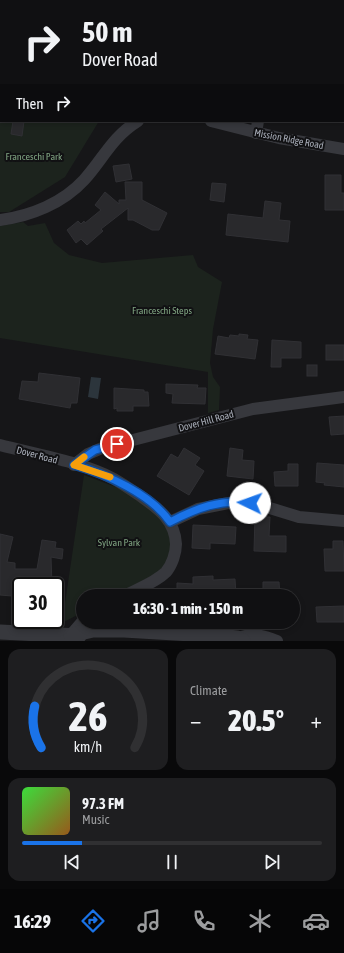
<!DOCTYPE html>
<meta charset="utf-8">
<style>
:root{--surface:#101012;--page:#1e1e20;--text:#f1f3f6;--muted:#9c9d9f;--line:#303032;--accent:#1a73e8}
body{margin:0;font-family:"Asap Condensed",sans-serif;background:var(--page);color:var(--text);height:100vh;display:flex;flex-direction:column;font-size:15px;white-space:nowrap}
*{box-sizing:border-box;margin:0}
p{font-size:13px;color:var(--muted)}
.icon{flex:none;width:22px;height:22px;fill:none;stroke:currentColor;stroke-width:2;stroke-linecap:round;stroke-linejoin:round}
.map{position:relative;height:641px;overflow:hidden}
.details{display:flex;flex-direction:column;gap:8px;padding:8px;background:#09090a;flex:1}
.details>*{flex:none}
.top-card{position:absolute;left:0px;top:0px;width:344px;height:122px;box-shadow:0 2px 6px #0003,0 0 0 1px var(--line);background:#101012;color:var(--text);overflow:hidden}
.speed{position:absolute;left:12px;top:577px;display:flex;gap:8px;font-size:20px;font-weight:700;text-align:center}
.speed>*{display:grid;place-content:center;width:52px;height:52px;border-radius:50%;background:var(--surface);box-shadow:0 2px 6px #0003,0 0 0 1px var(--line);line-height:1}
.speed .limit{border:2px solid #111;border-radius:6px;background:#fff;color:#111}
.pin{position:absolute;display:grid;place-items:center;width:34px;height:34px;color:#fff;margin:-17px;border:2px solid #fff;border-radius:50%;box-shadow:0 1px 4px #0007}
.me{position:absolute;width:44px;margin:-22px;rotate:273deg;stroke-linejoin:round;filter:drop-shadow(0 0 3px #0008)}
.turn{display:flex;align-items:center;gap:14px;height:84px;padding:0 16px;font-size:18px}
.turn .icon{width:52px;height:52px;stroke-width:2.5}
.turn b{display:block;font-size:28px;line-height:34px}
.then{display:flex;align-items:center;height:38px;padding:0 16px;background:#0003;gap:8px;font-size:15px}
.big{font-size:30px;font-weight:800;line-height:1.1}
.details .tile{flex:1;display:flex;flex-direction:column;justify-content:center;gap:6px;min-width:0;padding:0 14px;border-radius:12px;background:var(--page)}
.details .dial{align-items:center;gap:0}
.dial svg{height:104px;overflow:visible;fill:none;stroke:var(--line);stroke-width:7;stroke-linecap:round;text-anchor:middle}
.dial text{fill:var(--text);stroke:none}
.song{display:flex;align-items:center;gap:12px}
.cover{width:48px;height:48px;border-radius:6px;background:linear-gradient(135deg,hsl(120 70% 55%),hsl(30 70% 35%))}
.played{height:4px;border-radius:2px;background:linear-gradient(90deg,var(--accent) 20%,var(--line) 20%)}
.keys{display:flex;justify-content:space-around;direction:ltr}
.heat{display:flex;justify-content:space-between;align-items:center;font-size:22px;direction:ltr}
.details .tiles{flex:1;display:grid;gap:8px;grid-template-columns:1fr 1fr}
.tile:last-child{grid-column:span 2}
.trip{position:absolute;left:76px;top:589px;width:224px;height:40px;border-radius:20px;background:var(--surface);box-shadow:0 2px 6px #0003,0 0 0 1px var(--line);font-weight:800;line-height:40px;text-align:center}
.tab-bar{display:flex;height:64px;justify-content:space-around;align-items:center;background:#060607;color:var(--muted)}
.tab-bar .icon{width:28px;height:28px}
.tab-bar .on{color:var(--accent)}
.tab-bar b{font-size:18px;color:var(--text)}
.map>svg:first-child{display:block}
.green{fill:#1c231d}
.water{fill:#2c353c}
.building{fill:#29292c;stroke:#303034}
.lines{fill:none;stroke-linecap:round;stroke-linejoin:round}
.service{stroke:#37383d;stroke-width:6}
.minor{stroke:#37383d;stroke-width:12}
.tertiary{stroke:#37383d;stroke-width:15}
.route-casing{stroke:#114b97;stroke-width:10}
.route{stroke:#1a73e8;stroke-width:7}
.slow{stroke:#f59e0b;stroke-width:7}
.labels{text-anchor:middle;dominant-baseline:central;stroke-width:4;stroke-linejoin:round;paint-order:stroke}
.street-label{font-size:10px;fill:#a8adb8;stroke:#111113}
.park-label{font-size:10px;fill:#7fa381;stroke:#111113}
</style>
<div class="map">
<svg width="344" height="641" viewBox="0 0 344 641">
<rect width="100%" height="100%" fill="#161618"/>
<g class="green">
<polygon points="0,41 1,121 99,121 65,177 9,212 0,212"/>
<polygon points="23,222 28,226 45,223 54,243 69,255 102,263 193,255 198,267 222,282 213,329 210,363 213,377 220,387 219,410 208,413 208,372 0,338 0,226"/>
<polygon points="84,475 121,489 157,514 170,533 170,557 159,572 114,596 83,596 83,612 62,623"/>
</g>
<polygon class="water" points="91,377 101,378 98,399 88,397"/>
<g class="building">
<polygon points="13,121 24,121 22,136 11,134"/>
<polygon points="129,164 132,179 116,182 113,166"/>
<polygon points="325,175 341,175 341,193 344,193 344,210 325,210"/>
<polygon points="125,182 142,182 142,200 167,213 159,230 152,230 133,220 128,220 128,208 101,229 103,231 87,245 81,239 76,243 67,230 78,221 81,224 84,221 85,223 101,210 95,205 105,192 119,204 119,200 126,200"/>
<polygon points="212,183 226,184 224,202 210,200"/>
<polygon points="265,201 281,203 279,220 290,221 288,242 226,235 228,214 263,218"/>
<polygon points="239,334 248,335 247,339 258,340 255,359 215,354 218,336 229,338 230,335 239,336"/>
<polygon points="272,340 301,342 301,358 281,358 281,367 271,367"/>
<rect x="326" y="345" width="18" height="15"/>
<rect x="307" y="365" width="10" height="11"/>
<polygon points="39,373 80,378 77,403 71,403 70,408 19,399 22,381 38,382"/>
<polygon points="166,384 198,385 197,388 206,388 205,404 172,403 173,394 166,393"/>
<polygon points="114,388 144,390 144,392 148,392 149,406 133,406 133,411 117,411 117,408 114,409"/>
<polygon points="344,416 344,434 331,435 329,417"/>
<polygon points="184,448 200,458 195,465 204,471 189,495 157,476 171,454 178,458"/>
<polygon points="230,448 243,450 242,460 254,461 253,479 227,476"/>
<polygon points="317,463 344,465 344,487 324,485 325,483 316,482"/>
<polygon points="288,464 298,464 298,486 275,486 274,472 288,471"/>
<polygon points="255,517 270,517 269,536 286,536 286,552 254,551"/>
<polygon points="193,525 236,527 235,544 210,543 210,549 192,548"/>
<polygon points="0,534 13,537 7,562 15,563 15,569 37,569 42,540 56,542 55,548 63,549 62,559 51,557 52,586 13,586 12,596 0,595"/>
<polygon points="333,541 343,541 344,571 325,571 324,549 333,549"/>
<polygon points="213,576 213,580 235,579 236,596 177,596 177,583 193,584 193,577"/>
<polygon points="263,582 279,582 280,596 263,596"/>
<polygon points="344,606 344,622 317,622 316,607"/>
</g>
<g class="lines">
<g class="service">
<polyline points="30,1 35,0"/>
<polyline points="0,9 1,8"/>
<polyline points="0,83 1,83"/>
</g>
<g class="minor">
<polyline points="0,35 1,35"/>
<polyline points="211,121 279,138 344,149"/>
<polyline points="256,133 258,121"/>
<path d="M0,220C31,216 63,203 84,180C104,158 111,138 138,121"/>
<path d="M0,445C35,454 82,462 114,479C123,484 133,491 142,497C159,509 175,521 176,544C176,553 172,565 166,572C155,583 137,589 124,596"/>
<polyline points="74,465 88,454 102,448 253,409 344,397"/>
<polyline points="170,522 198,509 234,502 260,505 299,517 344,521"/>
<polyline points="71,635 83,621"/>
<path d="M237,638C253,633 263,635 277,641"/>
</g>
<g class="tertiary">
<polyline points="0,632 79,636"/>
<polyline points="71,635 93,630 124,630 208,635 237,638 243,641"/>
</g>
</g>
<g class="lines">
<defs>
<path id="route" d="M117,444L95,450L74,465C106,474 151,494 170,522C196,508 221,499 250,503"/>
</defs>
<use href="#route" class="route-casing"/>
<use href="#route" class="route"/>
<polyline class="slow" points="84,457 74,465 110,477"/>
</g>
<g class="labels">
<g class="street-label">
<text transform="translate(289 139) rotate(11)">Mission Ridge Road</text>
<text transform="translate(206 421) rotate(-15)">Dover Hill Road</text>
<text transform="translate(37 455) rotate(15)">Dover Road</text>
</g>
<g class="park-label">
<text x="34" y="156">Franceschi Park</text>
<text x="162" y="310">Franceschi Steps</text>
<text x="119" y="542">Sylvan Park</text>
</g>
</g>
</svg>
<div class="speed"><div class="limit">30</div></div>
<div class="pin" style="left:117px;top:444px;background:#d93025"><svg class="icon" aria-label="arrive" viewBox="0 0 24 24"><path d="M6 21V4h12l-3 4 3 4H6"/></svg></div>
<svg class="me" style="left:250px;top:503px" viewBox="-20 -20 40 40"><circle r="19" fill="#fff"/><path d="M0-13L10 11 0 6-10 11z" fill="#1a73e8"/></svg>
<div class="trip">16:30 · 1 min · 150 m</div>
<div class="top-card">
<div class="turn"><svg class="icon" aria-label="right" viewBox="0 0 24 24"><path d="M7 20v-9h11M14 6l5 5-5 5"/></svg><div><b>50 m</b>Dover Road</div></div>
<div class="then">Then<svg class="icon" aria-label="right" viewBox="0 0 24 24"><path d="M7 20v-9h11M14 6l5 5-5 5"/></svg></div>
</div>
</div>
<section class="details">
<div class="tiles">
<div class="tile dial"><svg viewBox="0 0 100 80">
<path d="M14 69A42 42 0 1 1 86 69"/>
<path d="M14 69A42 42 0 0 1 9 37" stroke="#1a73e8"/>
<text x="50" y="56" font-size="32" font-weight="700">26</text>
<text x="50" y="72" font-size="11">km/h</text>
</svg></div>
<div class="tile"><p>Climate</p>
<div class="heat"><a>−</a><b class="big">20.5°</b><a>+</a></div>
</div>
<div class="tile">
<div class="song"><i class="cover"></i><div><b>97.3 FM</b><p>Music</p></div></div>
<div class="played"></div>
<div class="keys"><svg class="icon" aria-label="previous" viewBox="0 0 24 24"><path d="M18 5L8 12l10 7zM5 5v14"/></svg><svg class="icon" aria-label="pause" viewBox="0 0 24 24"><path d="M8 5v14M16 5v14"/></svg><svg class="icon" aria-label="next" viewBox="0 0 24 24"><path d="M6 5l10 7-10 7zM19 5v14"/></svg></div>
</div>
</div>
</section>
<nav class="tab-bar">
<b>16:29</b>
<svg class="icon on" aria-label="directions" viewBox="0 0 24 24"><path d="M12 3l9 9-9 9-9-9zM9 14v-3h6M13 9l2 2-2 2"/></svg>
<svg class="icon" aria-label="music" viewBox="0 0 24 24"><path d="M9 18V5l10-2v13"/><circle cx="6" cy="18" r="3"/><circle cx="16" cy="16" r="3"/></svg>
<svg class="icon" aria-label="phone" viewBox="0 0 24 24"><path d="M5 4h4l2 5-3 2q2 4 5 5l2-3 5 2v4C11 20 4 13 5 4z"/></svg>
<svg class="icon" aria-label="climate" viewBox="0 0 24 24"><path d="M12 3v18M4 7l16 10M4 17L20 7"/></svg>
<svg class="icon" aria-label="car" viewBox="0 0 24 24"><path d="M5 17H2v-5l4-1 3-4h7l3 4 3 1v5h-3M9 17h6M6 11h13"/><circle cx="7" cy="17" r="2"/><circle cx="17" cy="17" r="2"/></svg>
</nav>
